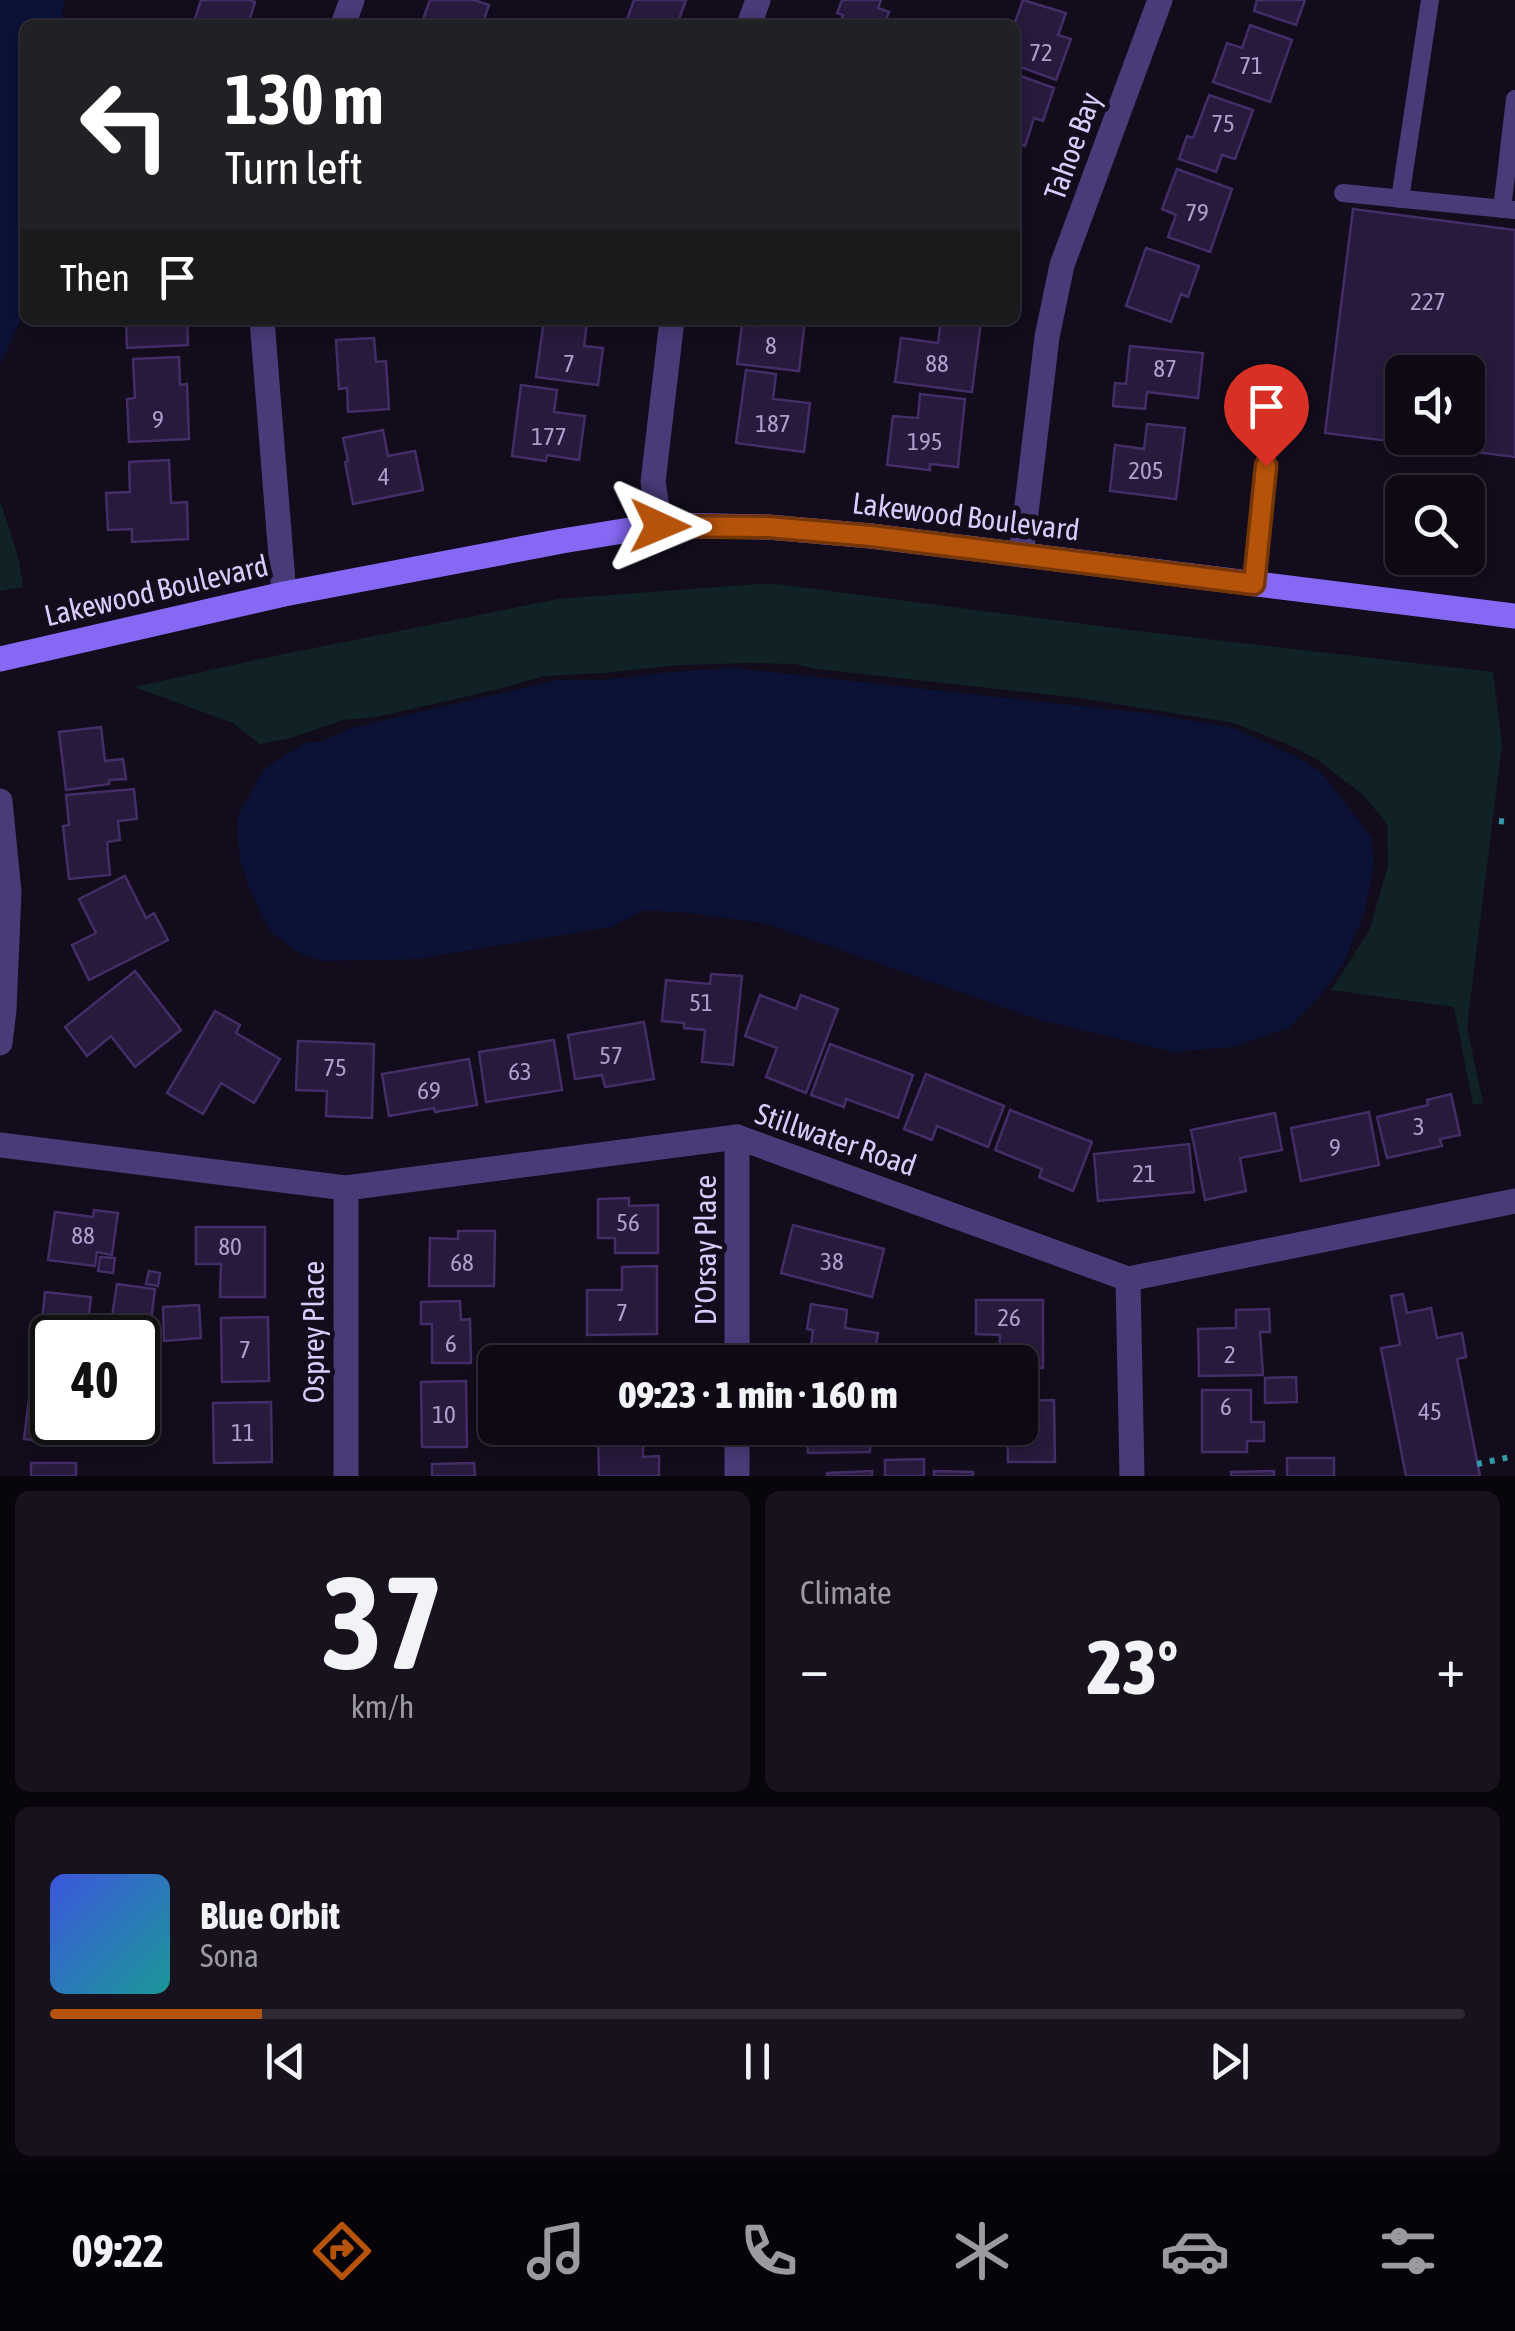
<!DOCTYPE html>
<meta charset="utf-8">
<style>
:root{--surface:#0e0915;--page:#17121e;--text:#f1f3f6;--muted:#9b9aa0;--line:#2e2a34;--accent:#b45309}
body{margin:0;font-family:"Asap Condensed",sans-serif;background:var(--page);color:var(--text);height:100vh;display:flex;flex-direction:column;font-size:38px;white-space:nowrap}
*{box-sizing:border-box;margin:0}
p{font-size:32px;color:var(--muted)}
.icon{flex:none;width:55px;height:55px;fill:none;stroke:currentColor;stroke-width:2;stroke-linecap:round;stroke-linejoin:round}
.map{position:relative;height:1476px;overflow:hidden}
.details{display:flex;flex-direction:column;gap:15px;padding:15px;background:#08050c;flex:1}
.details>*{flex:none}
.guide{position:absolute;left:20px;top:20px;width:1000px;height:305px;border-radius:15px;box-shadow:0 5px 15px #0003,0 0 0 2px var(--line);background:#202124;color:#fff;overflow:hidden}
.fabs{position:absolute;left:1385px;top:355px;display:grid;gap:20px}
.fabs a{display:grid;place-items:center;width:100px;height:100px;border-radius:15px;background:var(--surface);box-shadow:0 5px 15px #0003,0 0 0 2px var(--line);font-size:50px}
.speed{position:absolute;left:30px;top:1315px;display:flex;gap:20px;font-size:50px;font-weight:700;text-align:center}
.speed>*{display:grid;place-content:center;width:130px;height:130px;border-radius:50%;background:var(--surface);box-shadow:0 5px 15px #0003,0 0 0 2px var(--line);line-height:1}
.speed .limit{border:5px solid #111;border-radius:15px;background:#fff;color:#111}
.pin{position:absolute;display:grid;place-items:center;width:85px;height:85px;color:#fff;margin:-102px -42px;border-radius:50% 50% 50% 0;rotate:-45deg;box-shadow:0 0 10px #0007}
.pin .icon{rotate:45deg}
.me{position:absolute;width:110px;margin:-55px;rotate:91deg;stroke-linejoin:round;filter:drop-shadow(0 0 8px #0008)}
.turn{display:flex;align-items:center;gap:35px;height:210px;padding:0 40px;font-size:45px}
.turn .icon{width:130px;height:130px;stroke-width:2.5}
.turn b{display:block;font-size:70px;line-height:85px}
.then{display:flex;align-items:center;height:95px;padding:0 40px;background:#0003;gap:20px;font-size:38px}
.big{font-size:75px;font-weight:800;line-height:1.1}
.details .card{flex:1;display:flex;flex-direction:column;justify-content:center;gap:15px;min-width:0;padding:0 35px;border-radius:15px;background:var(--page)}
.details .dial{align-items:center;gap:0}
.dial b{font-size:130px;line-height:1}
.song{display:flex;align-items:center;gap:30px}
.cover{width:120px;height:120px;border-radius:15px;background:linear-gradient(135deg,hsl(230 70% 55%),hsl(180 70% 35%))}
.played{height:10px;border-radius:5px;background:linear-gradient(90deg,var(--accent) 15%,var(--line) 15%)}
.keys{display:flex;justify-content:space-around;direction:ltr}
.heat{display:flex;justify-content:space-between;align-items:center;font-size:55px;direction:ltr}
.details .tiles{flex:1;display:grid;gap:15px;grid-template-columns:1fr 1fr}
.card:last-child{grid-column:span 2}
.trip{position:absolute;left:478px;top:1345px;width:560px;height:100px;border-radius:15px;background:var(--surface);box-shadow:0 5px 15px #0003,0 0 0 2px var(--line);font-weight:800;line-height:100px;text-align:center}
.tabs{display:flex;height:160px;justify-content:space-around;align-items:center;background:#060408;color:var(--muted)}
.tabs .icon{width:70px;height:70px}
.tabs .on{color:var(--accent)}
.tabs b{font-size:45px;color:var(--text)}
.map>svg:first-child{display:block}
.green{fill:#102225}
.water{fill:#0b1236}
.building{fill:#271a3c;stroke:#442d66;stroke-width:2.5;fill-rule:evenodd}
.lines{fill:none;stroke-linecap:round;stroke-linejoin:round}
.path{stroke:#3497a6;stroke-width:6;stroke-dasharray:5 8;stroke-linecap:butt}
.lane{stroke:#493a78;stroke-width:18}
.street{stroke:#493a78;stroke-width:25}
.secondary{stroke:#8768f5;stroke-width:25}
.route-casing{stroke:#753606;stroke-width:25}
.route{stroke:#b45309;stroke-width:18}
.labels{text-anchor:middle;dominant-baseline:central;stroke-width:10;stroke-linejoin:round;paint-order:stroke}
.number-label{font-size:25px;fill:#ad9fcc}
.street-label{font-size:30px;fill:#dacbfc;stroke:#120c1c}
</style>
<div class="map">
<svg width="1515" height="1476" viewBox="0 0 1515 1476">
<rect width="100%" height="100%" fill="#120c1c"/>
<g class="green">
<polygon points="0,500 19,560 23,587 0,591"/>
<polygon points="757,584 777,584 1138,631 1493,672 1502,745 1467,1027 1483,1103 1473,1105 1454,1007 1331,990 1369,931 1388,866 1387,824 1363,795 1318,760 1292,746 1234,723 1080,698 818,669 794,664 747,663 679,665 604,673 544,676 503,688 377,717 343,720 291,738 260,744 233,723 134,687 269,657 558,599"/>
</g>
<g class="water">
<polygon points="0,0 64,0 61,25 25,25 25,310 0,365"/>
<polygon points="734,668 1144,713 1233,728 1299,758 1321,772 1372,838 1374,864 1365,911 1344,963 1320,996 1289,1028 1232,1047 1174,1052 1040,1020 767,924 690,913 644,910 611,927 416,959 323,961 303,955 272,933 264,920 250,890 241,863 237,834 238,816 264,769 307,742 320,742 352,728 558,680 602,680 683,671"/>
</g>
<g class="building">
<polygon points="201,0 250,0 255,2 248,25 193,25"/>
<polygon points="430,0 474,0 489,5 482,25 421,25"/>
<polygon points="634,0 686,0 677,25 625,25"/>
<polygon points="842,0 881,0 878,8 889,12 884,25 839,25 843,15 837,13"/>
<polygon points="1023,0 1066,13 1058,35 1071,39 1056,80 1015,65 1014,25"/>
<polygon points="1257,0 1305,0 1296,25 1254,11"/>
<polygon points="1250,25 1292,40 1270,102 1213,82 1227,43 1242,48"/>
<polygon points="1015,74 1054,88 1043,121 1034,118 1025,146 1015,142"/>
<polygon points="1209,95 1253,110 1235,159 1222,155 1216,172 1179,159 1187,136 1193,138"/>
<polygon points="1177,169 1232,189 1210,252 1168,237 1176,215 1162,209"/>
<path d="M1353,209L1515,230V457L1325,433ZM1402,372H1468V438H1402Z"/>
<polygon points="1146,248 1199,266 1188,297 1181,294 1171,322 1126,306"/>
<polygon points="126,320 187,320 188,345 127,348"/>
<polygon points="544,320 587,323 584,346 603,348 598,385 536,377"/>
<polygon points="759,320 805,320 799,371 737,364 742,324 759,326"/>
<polygon points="941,320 981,321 972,392 895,382 901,338 938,343"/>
<polygon points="374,338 376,362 386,361 389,409 348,412 347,388 339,389 336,340"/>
<polygon points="1130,346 1203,353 1198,398 1147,392 1145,409 1113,406 1115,383 1126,384"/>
<polygon points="179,357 180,385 187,384 189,439 129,442 127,399 135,398 133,359"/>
<polygon points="746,370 776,374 773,399 810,403 804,452 736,443"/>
<polygon points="521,385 557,390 554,412 585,416 579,460 547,455 546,461 512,456"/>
<polygon points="920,394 965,399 958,467 930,464 930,470 887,465 893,416 918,418"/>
<polygon points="1147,424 1185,428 1176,499 1110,491 1115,445 1144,449"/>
<polygon points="383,430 388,456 415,451 423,490 353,504 345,462 348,461 343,438"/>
<polygon points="169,460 171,503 187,502 188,539 132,542 132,529 108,530 106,493 130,492 129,462"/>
<polygon points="101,727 105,761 123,759 126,779 109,780 109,784 66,790 59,732"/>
<polygon points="134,789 137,819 118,821 120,840 107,842 110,875 69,879 63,826 69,825 66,795"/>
<polygon points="125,876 146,918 154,913 168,940 89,980 72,945 96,933 79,899"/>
<polygon points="135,971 181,1030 135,1067 111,1036 87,1056 65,1027"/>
<polygon points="711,974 742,976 733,1065 702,1062 705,1030 684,1028 684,1023 662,1021 666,980 710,984"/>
<polygon points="760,995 796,1009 801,995 838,1009 806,1093 766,1077 777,1048 745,1036"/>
<polygon points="215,1011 240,1025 236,1033 280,1059 254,1103 221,1083 203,1114 167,1093"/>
<polygon points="644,1022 654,1079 605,1087 602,1075 575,1079 568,1035"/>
<polygon points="554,1040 562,1090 486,1102 479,1052"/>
<polygon points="298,1041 374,1044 372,1118 326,1116 327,1091 296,1090"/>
<polygon points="830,1044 913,1075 898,1118 846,1099 844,1107 811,1095"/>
<polygon points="469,1059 477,1105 435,1112 434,1108 389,1116 382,1074"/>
<polygon points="926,1074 1004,1106 988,1147 937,1126 932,1140 904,1129"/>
<polygon points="1451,1094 1460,1135 1440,1139 1442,1146 1387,1158 1377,1117 1428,1105 1427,1100"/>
<polygon points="1010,1110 1092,1142 1073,1191 1039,1177 1042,1169 995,1150"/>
<polygon points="1369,1112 1379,1165 1301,1181 1291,1128"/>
<polygon points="1275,1113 1282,1150 1240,1158 1246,1191 1205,1200 1191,1130"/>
<polygon points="1189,1144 1194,1192 1098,1201 1094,1154"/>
<polygon points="629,1198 629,1206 658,1205 658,1253 615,1253 615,1238 598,1238 598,1199"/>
<polygon points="94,1210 118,1213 112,1255 97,1252 95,1266 48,1260 55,1212 93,1217"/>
<polygon points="793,1225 884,1249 872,1297 781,1273"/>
<polygon points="196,1227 265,1227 265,1297 220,1297 221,1264 196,1264"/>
<polygon points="458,1231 495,1231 494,1286 429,1286 430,1238 458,1239"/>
<polygon points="100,1257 115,1258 113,1273 98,1271"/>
<polygon points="657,1266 657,1334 587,1335 587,1290 622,1290 622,1267"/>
<polygon points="149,1271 160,1273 158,1286 146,1284"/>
<polygon points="117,1284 155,1289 150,1328 111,1323"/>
<polygon points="45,1292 91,1297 86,1338 52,1338 52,1358 38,1356"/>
<polygon points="1403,1294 1407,1313 1431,1308 1437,1338 1462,1333 1466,1357 1457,1359 1480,1476 1406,1476 1381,1348 1400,1345 1391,1296"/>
<polygon points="976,1300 1043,1300 1043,1368 1020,1368 1020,1362 999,1362 1000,1335 976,1334"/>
<polygon points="460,1301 461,1320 470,1319 471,1363 432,1363 432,1324 421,1324 421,1302"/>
<polygon points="811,1304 847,1310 845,1328 878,1333 873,1362 809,1362 813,1330 807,1329"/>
<polygon points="199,1305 201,1338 164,1341 163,1307"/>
<polygon points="1269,1309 1270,1332 1260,1332 1263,1375 1199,1376 1198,1329 1236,1328 1236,1310"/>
<polygon points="268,1317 269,1381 222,1382 221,1318"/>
<polygon points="649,1352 649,1362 603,1362 603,1353"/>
<polygon points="33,1368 52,1371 52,1422 63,1422 60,1444 24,1439"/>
<polygon points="1296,1377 1297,1402 1265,1403 1265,1378"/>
<polygon points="466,1381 467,1447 422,1447 421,1382"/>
<polygon points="1202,1390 1251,1390 1251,1422 1264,1422 1264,1441 1247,1441 1247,1452 1202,1452"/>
<polygon points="1054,1400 1055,1462 1008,1462 1007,1428 1020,1428 1020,1401"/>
<polygon points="271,1402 272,1462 214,1463 213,1403"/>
<polygon points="807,1428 870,1428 870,1452 808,1453"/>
<polygon points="643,1432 643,1457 659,1456 659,1476 599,1476 598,1433"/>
<rect x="1287" y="1458" width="47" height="18"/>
<polygon points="924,1459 924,1476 885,1476 885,1460"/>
<rect x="31" y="1463" width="45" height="13"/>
<polygon points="474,1463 475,1476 432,1476 432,1464"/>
<polygon points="872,1471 872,1476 827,1476 827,1473"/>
<polygon points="934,1471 973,1472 973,1476 934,1476"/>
<polygon points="1274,1471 1274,1476 1231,1476 1231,1472"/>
</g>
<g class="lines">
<g class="path">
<polyline points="1499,821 1510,822"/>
<polyline points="1477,1464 1515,1456"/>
</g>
<g class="lane">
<polyline points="1343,193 1515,210"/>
<polyline points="1400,199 1430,0"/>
<polyline points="1502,209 1515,99"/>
<polyline points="1254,583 1266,465"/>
</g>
<g class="street">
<polyline points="343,25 352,0"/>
<polyline points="749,25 758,0"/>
<polyline points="262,320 284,594"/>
<polyline points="660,525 653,482 672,320"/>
<polyline points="1021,555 1047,337 1062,265 1160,0"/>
<polyline points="0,801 9,892 4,1010 0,1043"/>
<polyline points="0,1145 346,1188 737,1137 1128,1279 1515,1201"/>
<polyline points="1128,1279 1132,1476"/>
<polyline points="737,1362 737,1137"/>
<polyline points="346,1476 346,1188"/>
<polyline points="737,1476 737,1428"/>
</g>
<polyline class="secondary" points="0,659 284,594 562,541 660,525 768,527 871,536 1515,616"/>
</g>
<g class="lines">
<defs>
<polyline id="route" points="660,526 768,527 871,536 1254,584 1266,466"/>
</defs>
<use href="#route" class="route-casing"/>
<use href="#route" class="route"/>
</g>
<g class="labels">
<g class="number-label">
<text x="1041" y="52">72</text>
<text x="1251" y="65">71</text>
<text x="1223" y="123">75</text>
<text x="1197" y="212">79</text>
<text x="1428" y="301">227</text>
<text x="771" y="345">8</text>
<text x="569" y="363">7</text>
<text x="937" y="363">88</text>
<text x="1165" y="368">87</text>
<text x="158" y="419">9</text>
<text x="773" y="423">187</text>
<text x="549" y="436">177</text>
<text x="925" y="441">195</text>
<text x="1146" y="470">205</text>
<text x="384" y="476">4</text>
<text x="701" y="1002">51</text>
<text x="611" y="1055">57</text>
<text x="335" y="1067">75</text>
<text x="520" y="1071">63</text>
<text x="429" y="1090">69</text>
<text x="1419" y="1126">3</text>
<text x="1335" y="1147">9</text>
<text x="1144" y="1173">21</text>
<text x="628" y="1222">56</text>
<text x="83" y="1235">88</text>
<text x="230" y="1246">80</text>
<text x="832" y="1261">38</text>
<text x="462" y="1262">68</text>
<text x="622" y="1312">7</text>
<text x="1009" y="1317">26</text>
<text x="451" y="1343">6</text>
<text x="245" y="1349">7</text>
<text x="1230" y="1354">2</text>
<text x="1226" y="1406">6</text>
<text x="1430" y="1411">45</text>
<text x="444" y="1414">10</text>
<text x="243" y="1432">11</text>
</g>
<g class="street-label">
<text transform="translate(1072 146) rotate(-70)">Tahoe Bay</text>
<text transform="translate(966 516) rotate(7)">Lakewood Boulevard</text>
<text transform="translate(156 590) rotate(-13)">Lakewood Boulevard</text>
<text transform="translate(836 1139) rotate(19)">Stillwater Road</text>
<text transform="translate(705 1250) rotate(-90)">D'Orsay Place</text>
<text transform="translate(313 1332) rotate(-90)">Osprey Place</text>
</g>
</g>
</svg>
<div class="fabs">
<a><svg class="icon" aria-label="sound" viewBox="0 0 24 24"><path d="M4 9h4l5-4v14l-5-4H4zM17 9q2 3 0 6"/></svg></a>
<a><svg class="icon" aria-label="search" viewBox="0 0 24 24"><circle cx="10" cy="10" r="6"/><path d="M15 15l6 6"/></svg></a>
</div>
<div class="speed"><div class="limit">40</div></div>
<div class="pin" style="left:1266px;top:466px;background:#d93025"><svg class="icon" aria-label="arrive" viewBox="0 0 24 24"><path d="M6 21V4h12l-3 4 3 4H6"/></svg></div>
<svg class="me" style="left:660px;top:526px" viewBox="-20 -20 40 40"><path d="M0-17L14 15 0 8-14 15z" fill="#b45309" stroke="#fff" stroke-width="4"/></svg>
<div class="trip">09:23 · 1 min · 160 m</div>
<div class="guide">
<div class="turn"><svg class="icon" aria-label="left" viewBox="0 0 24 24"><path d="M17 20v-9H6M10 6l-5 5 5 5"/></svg><div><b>130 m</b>Turn left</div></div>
<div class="then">Then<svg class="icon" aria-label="arrive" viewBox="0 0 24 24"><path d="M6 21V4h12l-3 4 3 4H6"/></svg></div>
</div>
</div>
<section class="details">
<div class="tiles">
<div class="card dial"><b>37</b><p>km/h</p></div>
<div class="card"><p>Climate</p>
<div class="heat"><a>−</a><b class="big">23°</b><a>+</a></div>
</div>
<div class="card">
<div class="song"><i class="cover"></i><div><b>Blue Orbit</b><p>Sona</p></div></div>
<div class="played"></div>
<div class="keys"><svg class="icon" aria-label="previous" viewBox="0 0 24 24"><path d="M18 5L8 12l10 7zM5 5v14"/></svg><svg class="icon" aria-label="pause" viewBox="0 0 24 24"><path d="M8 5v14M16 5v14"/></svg><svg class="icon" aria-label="next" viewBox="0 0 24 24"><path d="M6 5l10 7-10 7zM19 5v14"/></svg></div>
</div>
</div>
</section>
<nav class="tabs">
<b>09:22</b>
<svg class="icon on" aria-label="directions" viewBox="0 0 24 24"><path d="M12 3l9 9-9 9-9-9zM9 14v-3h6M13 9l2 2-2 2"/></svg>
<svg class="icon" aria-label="music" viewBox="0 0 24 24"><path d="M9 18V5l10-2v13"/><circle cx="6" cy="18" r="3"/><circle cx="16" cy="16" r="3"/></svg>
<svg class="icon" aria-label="phone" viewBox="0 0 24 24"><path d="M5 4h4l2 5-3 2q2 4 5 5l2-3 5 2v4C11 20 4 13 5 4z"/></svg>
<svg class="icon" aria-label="climate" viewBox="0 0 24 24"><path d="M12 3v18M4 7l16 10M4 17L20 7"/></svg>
<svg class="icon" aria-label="car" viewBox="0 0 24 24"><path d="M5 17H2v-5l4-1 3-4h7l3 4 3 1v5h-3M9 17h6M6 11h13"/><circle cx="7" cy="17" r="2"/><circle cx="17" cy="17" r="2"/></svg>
<svg class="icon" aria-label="filters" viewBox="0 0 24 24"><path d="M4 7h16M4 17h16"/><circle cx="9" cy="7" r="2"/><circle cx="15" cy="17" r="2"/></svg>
</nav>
